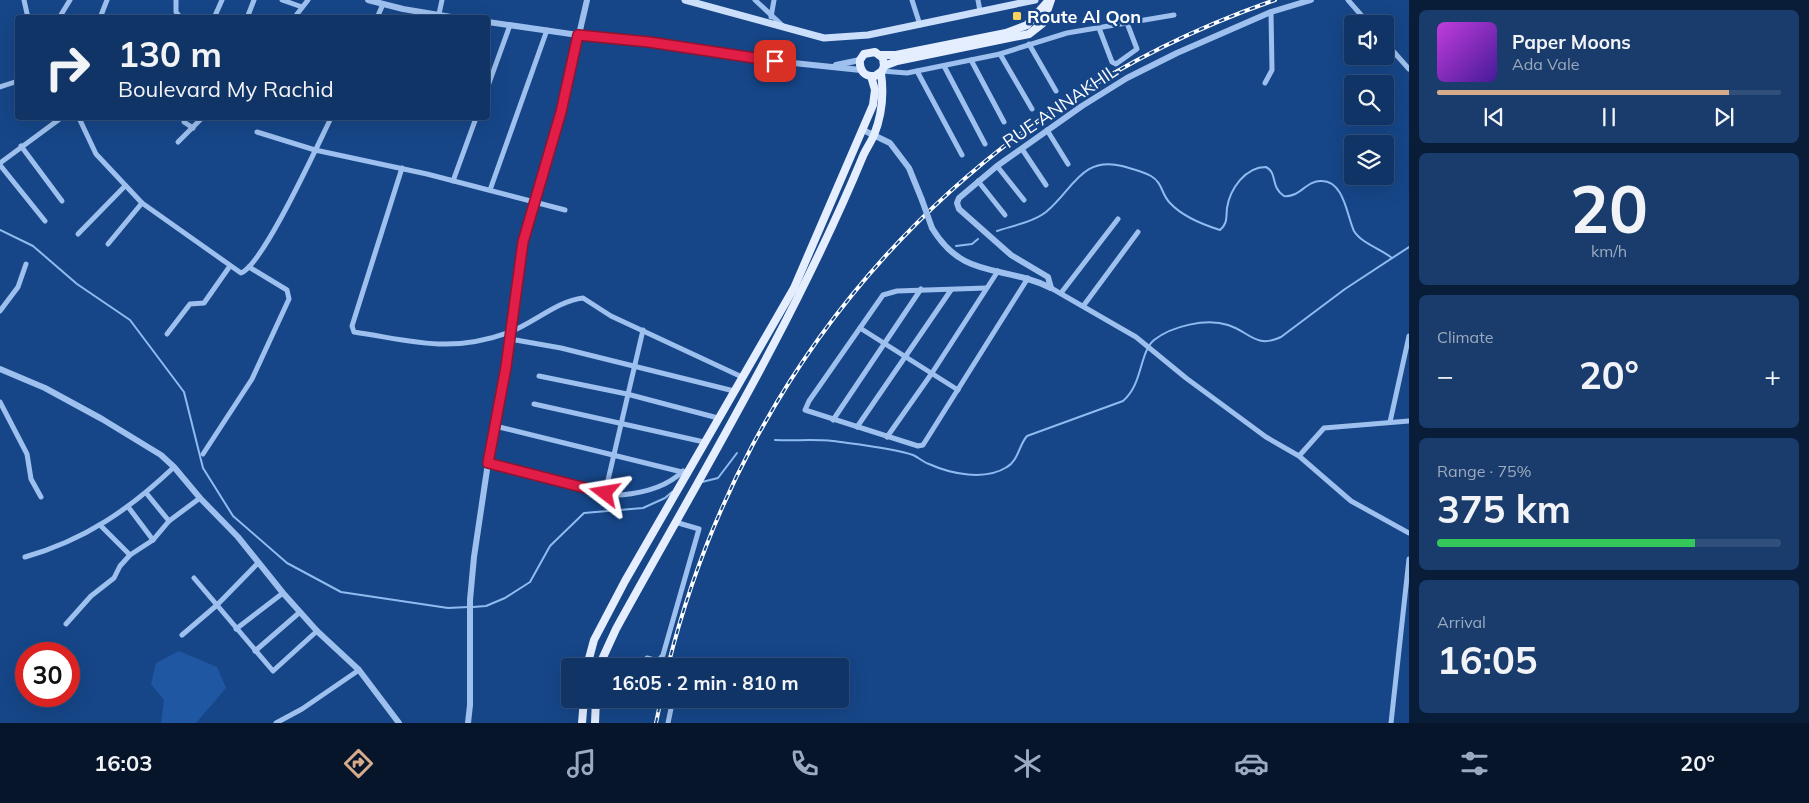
<!DOCTYPE html>
<meta charset="utf-8">
<style>
:root{--surface:#103466;--page:#193c6c;--text:#f1f3f6;--muted:#9caabf;--line:#304f7a;--accent:#d6ab8b}
body{margin:0;font-family:Mulish,sans-serif;background:var(--page);color:var(--text);height:100vh;display:flex;flex-direction:column;font-size:19px;white-space:nowrap}
*{box-sizing:border-box;margin:0}
p{font-size:16px;color:var(--muted)}
.icon{flex:none;width:28px;height:28px;fill:none;stroke:currentColor;stroke-width:2;stroke-linecap:round;stroke-linejoin:round}
.map{position:relative;flex:1;overflow:hidden}
.details{display:flex;flex-direction:column;gap:10px;padding:10px;background:#091d38;width:400px}
.details>*{flex:none}
.hud{position:absolute;left:15px;top:15px;width:475px;height:105px;border-radius:5px;box-shadow:0 5px 20px #0002,0 0 0 1px var(--line);background:#103466;color:var(--text);overflow:hidden}
.controls{position:absolute;left:1344px;top:15px;display:grid;gap:10px}
.controls a{display:grid;place-items:center;width:50px;height:50px;border-radius:5px;background:var(--surface);box-shadow:0 5px 20px #0002,0 0 0 1px var(--line);font-size:25px}
.speed{position:absolute;left:15px;top:642px;display:flex;gap:10px;font-size:25px;font-weight:700;text-align:center}
.speed>*{display:grid;place-content:center;width:65px;height:65px;border-radius:50%;background:var(--surface);box-shadow:0 5px 20px #0002,0 0 0 1px var(--line);line-height:1}
.speed .limit{border:8px solid #d22;background:#fff;color:#111}
.pin{position:absolute;display:grid;place-items:center;width:42px;height:42px;color:#fff;margin:-21px;border-radius:10px;box-shadow:0 2px 8px #0006}
.me{position:absolute;width:55px;margin:-28px;rotate:284deg;stroke-linejoin:round;filter:drop-shadow(0 0 4px #0008)}
.turn{display:flex;align-items:center;gap:18px;height:105px;padding:0 20px;font-size:22px}
.turn .icon{width:65px;height:65px;stroke-width:2.5}
.turn b{display:block;font-size:35px;line-height:42px}
.big{font-size:38px;font-weight:700;line-height:1.1}
.details .widget{flex:1;display:flex;flex-direction:column;justify-content:center;gap:8px;min-width:0;padding:0 18px;border-radius:8px;background:var(--page)}
.details .dial{align-items:center;gap:0}
.dial b{font-size:65px;line-height:1}
.song{display:flex;align-items:center;gap:15px}
.cover{width:60px;height:60px;border-radius:8px;background:linear-gradient(135deg,hsl(290 70% 55%),hsl(260 70% 35%))}
.played{height:5px;border-radius:2px;background:linear-gradient(90deg,var(--accent) 85%,var(--line) 85%)}
.keys{display:flex;justify-content:space-around;direction:ltr}
.heat{display:flex;justify-content:space-between;align-items:center;font-size:28px;direction:ltr}
.charge{height:8px;border-radius:4px;background:linear-gradient(90deg,#34c759 75%,var(--line) 0)}
.trip{position:absolute;left:561px;top:658px;width:288px;height:50px;border-radius:5px;background:var(--surface);box-shadow:0 5px 20px #0002,0 0 0 1px var(--line);font-weight:700;line-height:50px;text-align:center}
.menu{display:flex;height:80px;justify-content:space-around;align-items:center;background:#061529;color:var(--muted)}
.menu .icon{width:35px;height:35px}
.menu .on{color:var(--accent)}
.menu b{font-size:22px;color:var(--text)}
main{display:flex;flex:1;min-height:0}
.map>svg:first-child{display:block}
.green{fill:#1f57a2}
.lines{fill:none;stroke-linecap:round;stroke-linejoin:round}
.stream{stroke:#90bbf1;stroke-width:2}
.minor{stroke:#9ec0ee;stroke-width:5}
.tertiary{stroke:#9ec0ee;stroke-width:6}
.secondary{stroke:#cbdefa;stroke-width:7}
.primary{stroke:#e5eeff;stroke-width:8}
.rail-casing{stroke:#fff;stroke-width:4}
.rail{stroke:#164688;stroke-width:2;stroke-dasharray:5.5;stroke-linecap:butt}
.tertiary-bridge{stroke:#9ec0ee;stroke-width:6}
.route-casing{stroke:#92132f;stroke-width:12}
.route{stroke:#e11d48;stroke-width:9}
.poi-dot{fill:#ffd35b;stroke:#164688;stroke-width:2}
.labels{text-anchor:middle;dominant-baseline:central;stroke-width:5;stroke-linejoin:round;paint-order:stroke}
.poi-label{font-size:18px;font-weight:bold;fill:#fff;stroke:#164688;text-anchor:start}
.street-label{font-size:18px;fill:#fff;stroke:#164688}
</style>
<main>
<div class="map">
<svg width="1409" height="723" viewBox="0 0 1409 723">
<rect width="100%" height="100%" fill="#164688"/>
<polygon class="green" points="179,651 217,667 226,688 196,723 161,723 164,700 151,684 156,663"/>
<g class="lines">
<g class="stream">
<polyline points="0,230 33,246 77,284 130,320 184,392 203,468 233,516 287,563 341,592 448,608 468,607"/>
<path d="M997,231C1012,226 1033,222 1046,212C1073,190 1081,156 1122,166C1132,169 1142,171 1151,176C1163,183 1161,194 1170,203C1182,216 1204,225 1220,230C1228,223 1226,217 1227,208C1230,189 1245,167 1266,167C1278,173 1270,187 1284,196C1300,198 1306,180 1322,181C1344,181 1347,216 1354,231C1361,243 1381,249 1392,258"/>
<polyline points="956,246 972,244 978,239"/>
<path d="M775,440C794,441 814,439 833,441C854,444 894,448 913,455C918,457 923,462 929,464C951,474 985,481 1007,467C1018,461 1019,445 1027,436L1123,401C1143,384 1139,353 1154,340C1172,326 1206,318 1228,325C1250,332 1256,349 1281,337L1345,289L1409,247"/>
<polyline points="702,482 718,478 737,453"/>
<polyline points="473,607 486,606 505,598 530,582 550,546 584,513 643,508 665,498 672,492"/>
</g>
<g class="minor">
<polyline points="24,0 28,18"/>
<polyline points="176,0 176,12 181,18"/>
<polyline points="282,0 302,7"/>
<polyline points="755,0 782,25"/>
<polyline points="912,0 920,25"/>
<polyline points="978,0 980,11"/>
<polyline points="1348,0 1369,24"/>
<polyline points="439,14 442,0"/>
<polyline points="771,17 774,0"/>
<polyline points="59,18 70,0"/>
<polyline points="100,18 107,0"/>
<polyline points="214,18 222,0"/>
<polyline points="247,18 254,0"/>
<polyline points="294,18 308,0"/>
<polyline points="377,18 383,4"/>
<polyline points="1099,28 1112,62 1116,64 1137,49 1127,23"/>
<polyline points="1385,42 1409,69"/>
<polyline points="1029,44 1056,91"/>
<polyline points="1000,54 1032,109"/>
<polyline points="971,60 1004,122"/>
<polyline points="944,66 985,144"/>
<polyline points="882,71 907,73 1000,54 1067,33 1174,15"/>
<polyline points="917,71 962,155"/>
<polyline points="1265,83 1272,70 1271,12"/>
<polyline points="488,86 510,25"/>
<polyline points="0,87 18,81"/>
<path d="M79,118L96,154L142,203L241,273C263,265 318,144 331,118"/>
<polyline points="185,118 184,122 193,128"/>
<polyline points="1047,130 1068,164"/>
<polyline points="257,132 315,150 427,174 565,210"/>
<polyline points="178,142 202,118"/>
<polyline points="21,146 62,201"/>
<polyline points="1022,149 1046,185"/>
<polyline points="0,163 61,118"/>
<polyline points="0,165 45,221"/>
<polyline points="997,166 1024,200"/>
<path d="M402,168L352,326L354,332C414,341 449,354 510,332C534,323 557,301 583,298L611,316L742,377"/>
<polyline points="453,181 476,118"/>
<polyline points="978,181 1005,215"/>
<polyline points="490,190 547,30"/>
<polyline points="78,234 125,186"/>
<polyline points="108,244 142,203"/>
<polyline points="986,288 897,291 883,295 809,401 805,410 918,446 923,445 1028,278"/>
<polyline points="1051,288 1136,337 1186,378 1266,437 1299,456 1351,501 1409,533"/>
<polyline points="1061,293 1118,219"/>
<polyline points="1084,305 1138,232"/>
<polyline points="0,311 18,287 26,264"/>
<polyline points="860,328 958,390"/>
<polyline points="167,334 190,304 204,303 230,266"/>
<polyline points="510,339 561,348 734,391"/>
<polyline points="539,376 627,394 718,418"/>
<polyline points="0,402 27,454 31,479 41,497"/>
<polyline points="534,404 704,442"/>
<polyline points="833,420 921,289"/>
<polyline points="1390,422 1409,336"/>
<polyline points="495,426 686,473"/>
<polyline points="857,427 951,290"/>
<polyline points="887,437 932,373 998,271"/>
<polyline points="203,454 252,379 289,299 287,290 249,267"/>
<polyline points="1299,456 1324,428 1409,421"/>
<path d="M488,463L621,495C643,493 667,487 683,471"/>
<polyline points="605,493 643,330"/>
<polyline points="147,494 169,521"/>
<polyline points="129,508 153,540"/>
<polyline points="100,525 130,555"/>
<path d="M25,557C85,540 130,509 174,467"/>
<polyline points="194,578 273,671 317,631"/>
<polyline points="66,624 91,596 114,578 120,566 130,555 153,540 169,521 200,498"/>
<polyline points="236,629 283,593"/>
<polyline points="182,635 217,605 258,563"/>
<polyline points="255,651 300,612"/>
<polyline points="647,658 658,661 663,655 699,529 675,522"/>
<polyline points="276,723 302,709 359,670"/>
<polyline points="668,723 673,699"/>
<polyline points="1391,723 1409,559"/>
</g>
<g class="tertiary">
<polyline points="368,0 403,9 457,18"/>
<polyline points="488,22 578,35 649,42 745,58 861,70"/>
<polyline points="836,65 860,60"/>
<polyline points="863,130 890,143 909,168 922,200"/>
<path d="M932,228C964,281 1003,264 1051,288"/>
<polyline points="1051,288 1048,277 1011,255 959,209 957,203 959,198 997,166 1082,106 1127,78 1177,53 1271,12 1311,0"/>
<polyline points="0,369 45,388 102,419 161,455 174,467 200,498 238,537 283,593 317,631 359,670 399,723"/>
<polyline points="468,723 470,705 470,600 474,557 488,463 507,367 523,243 561,112 587,0"/>
</g>
<polyline class="secondary" points="685,0 824,38 868,35 1035,0"/>
<g class="primary">
<polyline points="881,55 896,55 1006,33 1027,25 1049,0"/>
<path d="M884,66L883,58L875,52L864,54L860,60C859,70 864,77 875,76L882,71L884,66L897,61L1029,34L1043,23L1051,0"/>
<polyline points="587,666 594,640 625,581 794,288 873,105 875,90 871,76"/>
<path d="M599,666L616,629C702,473 795,320 863,156C866,149 871,142 874,135C882,115 884,94 881,73"/>
<polyline points="582,723 584,699"/>
<polyline points="595,723 596,699"/>
</g>
<defs>
<g id="rail">
<path d="M668,666C746,353 969,106 1275,0"/>
<polyline points="656,723 661,699"/>
</g>
</defs>
<use href="#rail" class="rail-casing"/>
<use href="#rail" class="rail"/>
<polyline class="tertiary-bridge" points="922,200 932,228"/>
</g>
<g class="lines">
<defs>
<polyline id="route" points="605,493 488,463 506,367 523,242 561,112 578,35 649,42 775,61"/>
</defs>
<use href="#route" class="route-casing"/>
<use href="#route" class="route"/>
</g>
<rect class="poi-dot" x="1012" y="11" width="10" height="10" rx="2.5"/>
<g class="labels">
<g class="poi-label">
<text x="1027" y="16">Route Al Qon</text>
</g>
<g class="street-label">
<text transform="translate(1060 106) rotate(-34)">RUE ANNAKHIL</text>
</g>
</g>
</svg>
<div class="controls">
<a><svg class="icon" aria-label="sound" viewBox="0 0 24 24"><path d="M4 9h4l5-4v14l-5-4H4zM17 9q2 3 0 6"/></svg></a>
<a><svg class="icon" aria-label="search" viewBox="0 0 24 24"><circle cx="10" cy="10" r="6"/><path d="M15 15l6 6"/></svg></a>
<a><svg class="icon" aria-label="layers" viewBox="0 0 24 24"><path d="M12 4l9 5-9 5-9-5zM3 14l9 5 9-5"/></svg></a>
</div>
<div class="speed"><div class="limit">30</div></div>
<div class="pin" style="left:775px;top:61px;background:#d93025"><svg class="icon" aria-label="arrive" viewBox="0 0 24 24"><path d="M6 21V4h12l-3 4 3 4H6"/></svg></div>
<svg class="me" style="left:605px;top:493px" viewBox="-20 -20 40 40"><path d="M0-17L14 15 0 8-14 15z" fill="#e11d48" stroke="#fff" stroke-width="4"/></svg>
<div class="trip">16:05 · 2 min · 810 m</div>
<div class="hud">
<div class="turn"><svg class="icon" aria-label="right" viewBox="0 0 24 24"><path d="M7 20v-9h11M14 6l5 5-5 5"/></svg><div><b>130 m</b>Boulevard My Rachid</div></div>
</div>
</div>
<section class="details">
<div class="widget">
<div class="song"><i class="cover"></i><div><b>Paper Moons</b><p>Ada Vale</p></div></div>
<div class="played"></div>
<div class="keys"><svg class="icon" aria-label="previous" viewBox="0 0 24 24"><path d="M18 5L8 12l10 7zM5 5v14"/></svg><svg class="icon" aria-label="pause" viewBox="0 0 24 24"><path d="M8 5v14M16 5v14"/></svg><svg class="icon" aria-label="next" viewBox="0 0 24 24"><path d="M6 5l10 7-10 7zM19 5v14"/></svg></div>
</div>
<div class="widget dial"><b>20</b><p>km/h</p></div>
<div class="widget"><p>Climate</p>
<div class="heat"><a>−</a><b class="big">20°</b><a>+</a></div>
</div>
<div class="widget"><p>Range · 75%</p><b class="big">375 km</b><div class="charge"></div></div>
<div class="widget"><p>Arrival</p><b class="big">16:05</b></div>
</section>
</main>
<nav class="menu">
<b>16:03</b>
<svg class="icon on" aria-label="directions" viewBox="0 0 24 24"><path d="M12 3l9 9-9 9-9-9zM9 14v-3h6M13 9l2 2-2 2"/></svg>
<svg class="icon" aria-label="music" viewBox="0 0 24 24"><path d="M9 18V5l10-2v13"/><circle cx="6" cy="18" r="3"/><circle cx="16" cy="16" r="3"/></svg>
<svg class="icon" aria-label="phone" viewBox="0 0 24 24"><path d="M5 4h4l2 5-3 2q2 4 5 5l2-3 5 2v4C11 20 4 13 5 4z"/></svg>
<svg class="icon" aria-label="climate" viewBox="0 0 24 24"><path d="M12 3v18M4 7l16 10M4 17L20 7"/></svg>
<svg class="icon" aria-label="car" viewBox="0 0 24 24"><path d="M5 17H2v-5l4-1 3-4h7l3 4 3 1v5h-3M9 17h6M6 11h13"/><circle cx="7" cy="17" r="2"/><circle cx="17" cy="17" r="2"/></svg>
<svg class="icon" aria-label="filters" viewBox="0 0 24 24"><path d="M4 7h16M4 17h16"/><circle cx="9" cy="7" r="2"/><circle cx="15" cy="17" r="2"/></svg>
<b>20°</b>
</nav>
